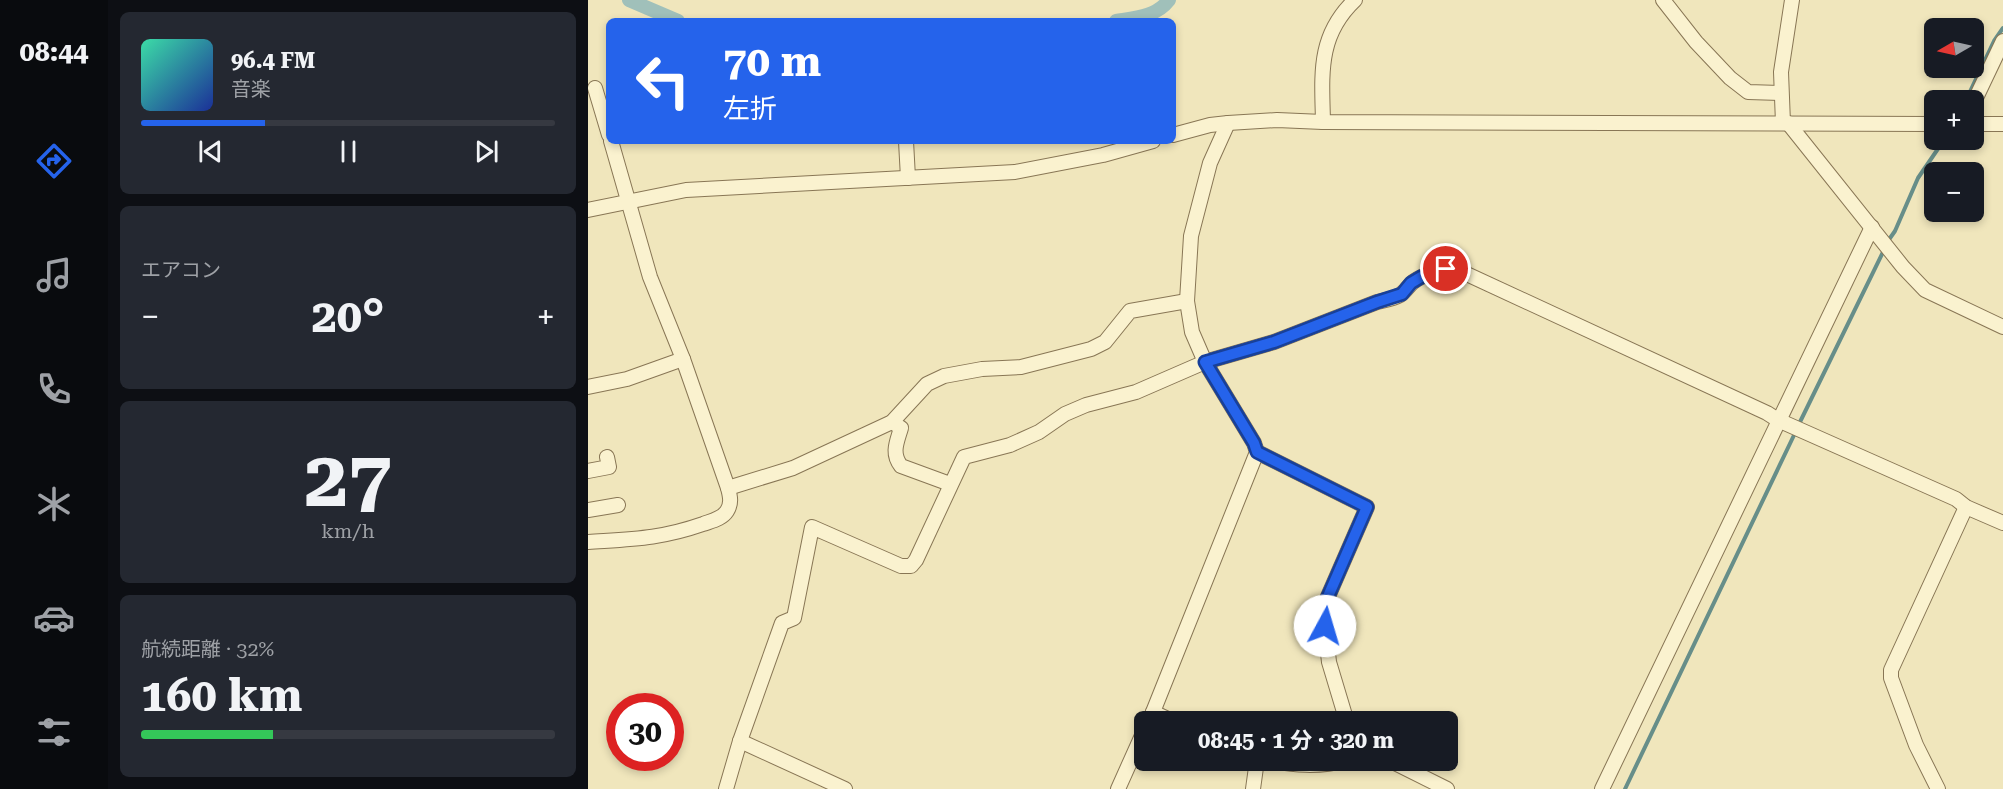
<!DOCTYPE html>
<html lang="ja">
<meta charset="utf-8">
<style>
:root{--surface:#171b24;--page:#242831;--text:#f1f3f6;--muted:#9ea1a6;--line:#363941;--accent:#2563eb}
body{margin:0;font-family:"Roboto Serif","Noto Sans JP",serif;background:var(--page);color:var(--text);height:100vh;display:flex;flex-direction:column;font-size:22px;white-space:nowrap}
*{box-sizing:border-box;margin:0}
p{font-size:20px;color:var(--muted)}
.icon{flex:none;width:33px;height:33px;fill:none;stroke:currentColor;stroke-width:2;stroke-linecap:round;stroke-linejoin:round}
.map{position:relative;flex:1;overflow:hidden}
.sheet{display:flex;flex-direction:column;gap:12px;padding:12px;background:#0d0f14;width:480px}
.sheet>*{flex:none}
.banner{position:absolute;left:18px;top:18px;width:570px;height:126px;border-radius:9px;box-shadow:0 3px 9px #0003;background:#2563eb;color:#fff;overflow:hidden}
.needle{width:39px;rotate:261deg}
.tools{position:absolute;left:1336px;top:18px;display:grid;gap:12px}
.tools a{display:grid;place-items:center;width:60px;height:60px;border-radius:9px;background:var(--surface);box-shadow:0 3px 9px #0003;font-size:30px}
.speed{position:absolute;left:18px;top:693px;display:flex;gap:12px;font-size:30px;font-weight:700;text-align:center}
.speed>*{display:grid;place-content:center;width:78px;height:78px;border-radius:50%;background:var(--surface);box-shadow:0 3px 9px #0003;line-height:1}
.speed .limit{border:9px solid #d22;background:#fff;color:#111}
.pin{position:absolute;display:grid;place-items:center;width:51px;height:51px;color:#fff;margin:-26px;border:3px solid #fff;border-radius:50%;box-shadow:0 2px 6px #0007}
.me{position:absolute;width:66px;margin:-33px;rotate:6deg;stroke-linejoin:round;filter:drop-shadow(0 0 4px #0008)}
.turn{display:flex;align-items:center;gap:21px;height:126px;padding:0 18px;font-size:27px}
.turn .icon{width:78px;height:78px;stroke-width:2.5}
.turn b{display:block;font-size:42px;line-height:51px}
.big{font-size:45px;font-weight:700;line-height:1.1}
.sheet .card{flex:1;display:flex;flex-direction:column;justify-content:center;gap:9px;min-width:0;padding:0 21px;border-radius:9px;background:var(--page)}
.sheet .dial{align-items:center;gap:0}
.dial b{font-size:78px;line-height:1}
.song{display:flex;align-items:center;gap:18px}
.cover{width:72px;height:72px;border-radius:9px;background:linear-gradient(135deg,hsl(160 70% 55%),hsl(230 70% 35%))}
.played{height:6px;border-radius:3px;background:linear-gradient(90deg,var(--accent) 30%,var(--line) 30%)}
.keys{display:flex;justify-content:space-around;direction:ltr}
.heat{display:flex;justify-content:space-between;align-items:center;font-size:33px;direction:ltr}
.charge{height:9px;border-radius:4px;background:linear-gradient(90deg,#34c759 32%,var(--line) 0)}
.trip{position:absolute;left:546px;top:711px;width:324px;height:60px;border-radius:9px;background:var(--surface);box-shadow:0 3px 9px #0003;font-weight:700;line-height:60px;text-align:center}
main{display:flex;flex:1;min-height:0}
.tab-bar{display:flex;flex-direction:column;width:108px;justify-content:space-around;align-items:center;background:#090b0e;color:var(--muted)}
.tab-bar .icon{width:42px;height:42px}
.tab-bar .selected{color:var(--accent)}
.tab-bar b{font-size:27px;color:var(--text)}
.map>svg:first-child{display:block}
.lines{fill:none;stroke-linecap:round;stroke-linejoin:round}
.stream{stroke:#678e89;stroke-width:4}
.canal{stroke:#a0c0ba;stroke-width:14}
.minor-casing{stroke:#887655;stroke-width:16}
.minor{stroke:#faf2cf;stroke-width:14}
.route-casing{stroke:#184099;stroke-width:15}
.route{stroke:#2563eb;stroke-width:10}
</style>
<main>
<nav class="tab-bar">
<b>08:44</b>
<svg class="icon selected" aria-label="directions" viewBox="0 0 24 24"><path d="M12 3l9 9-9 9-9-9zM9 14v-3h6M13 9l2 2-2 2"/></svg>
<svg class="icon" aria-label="music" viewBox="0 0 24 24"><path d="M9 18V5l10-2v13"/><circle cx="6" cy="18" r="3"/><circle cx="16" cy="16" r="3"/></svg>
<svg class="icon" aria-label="phone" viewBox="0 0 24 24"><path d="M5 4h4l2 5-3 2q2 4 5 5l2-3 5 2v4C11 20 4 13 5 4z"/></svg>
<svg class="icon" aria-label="climate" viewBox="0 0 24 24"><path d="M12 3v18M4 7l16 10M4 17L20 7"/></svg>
<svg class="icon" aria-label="car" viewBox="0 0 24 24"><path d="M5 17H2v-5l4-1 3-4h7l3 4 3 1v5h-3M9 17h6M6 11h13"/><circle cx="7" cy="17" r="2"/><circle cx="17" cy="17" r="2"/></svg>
<svg class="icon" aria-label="filters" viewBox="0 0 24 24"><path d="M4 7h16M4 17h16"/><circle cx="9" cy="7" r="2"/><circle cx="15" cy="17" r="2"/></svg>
</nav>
<section class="sheet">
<div class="card">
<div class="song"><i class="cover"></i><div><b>96.4 FM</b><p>音楽</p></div></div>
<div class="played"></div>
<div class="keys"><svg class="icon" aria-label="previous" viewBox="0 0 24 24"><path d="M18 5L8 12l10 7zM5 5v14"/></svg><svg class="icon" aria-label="pause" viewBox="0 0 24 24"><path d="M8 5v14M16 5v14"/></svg><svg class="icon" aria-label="next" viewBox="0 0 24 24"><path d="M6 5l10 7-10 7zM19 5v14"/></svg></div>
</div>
<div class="card"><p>エアコン</p>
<div class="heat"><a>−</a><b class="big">20°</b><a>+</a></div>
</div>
<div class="card dial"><b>27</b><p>km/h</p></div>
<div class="card"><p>航続距離 · 32%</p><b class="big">160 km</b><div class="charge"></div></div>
</section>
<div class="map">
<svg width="1415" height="789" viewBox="0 0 1415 789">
<rect width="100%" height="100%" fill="#f0e6bc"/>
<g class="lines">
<g class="stream">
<polyline points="1378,100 1406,41 1415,28"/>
<polyline points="1300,241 1307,231 1330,178 1356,140"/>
<polyline points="1211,424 1297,248"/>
<polyline points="1037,789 1208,431"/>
</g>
<g class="canal">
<polyline points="41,0 90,21"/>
<path d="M528,21C547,18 568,17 581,0"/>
</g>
<defs>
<g id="minor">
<polyline points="1075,0 1108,42 1142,78 1160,92 1193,93"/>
<polyline points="7,88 21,135"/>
<polyline points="1386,102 1415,41"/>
<path d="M735,122C734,75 729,36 767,0"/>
<polyline points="1195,123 1193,72 1204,0"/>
<polyline points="1200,123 1315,267 1337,290 1415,327"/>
<polyline points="1386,124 1415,124"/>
<polyline points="585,135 622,125 640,123 689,120 735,122 1347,124"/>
<polyline points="318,141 320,178"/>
<polyline points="0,210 98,190 427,172 515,155 565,141"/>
<polyline points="0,387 39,379 95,359"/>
<path d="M304,422L313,428C309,442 303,453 313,466L362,484"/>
<polyline points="669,452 779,507 735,608 741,662 759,722"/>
<polyline points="0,471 21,467 19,457"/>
<polyline points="140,488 205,468 304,422 339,384 356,376 394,369 433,367 503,349 517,342 542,311 599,301"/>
<polyline points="0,510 30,505"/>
<path d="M0,542C44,539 72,539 115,524C123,521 134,519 139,511C144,503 142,496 140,488L95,359L62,277L23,141"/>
<polyline points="565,712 586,722"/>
<polyline points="561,722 669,452 666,443 617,362 604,332 599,301 603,236 622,163 640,123"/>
<polyline points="152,741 257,789"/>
<path d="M677,760C707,765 729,768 759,760"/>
<polyline points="801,760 859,789"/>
<path d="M138,789L152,741L194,623L206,618L224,527L313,566H323L328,560L376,457L422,445L451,432L477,414L498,405L548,392L617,362L686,342L789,302C797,300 805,299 812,295C817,292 820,286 825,282C837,273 856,269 870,270L1179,413L1190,420L1368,499L1378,507L1415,523"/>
<polyline points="530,789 556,731"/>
<polyline points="665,789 669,760"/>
<polyline points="1014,789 1284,227"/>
<polyline points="1350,789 1328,745 1303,678 1303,670 1378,507"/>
</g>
</defs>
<use href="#minor" class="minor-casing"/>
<use href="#minor" class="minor"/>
</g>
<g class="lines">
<defs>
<polyline id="route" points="737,626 735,608 779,507 669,452 666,443 617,362 686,342 789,302 814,294 823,283 833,277 858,269"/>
</defs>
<use href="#route" class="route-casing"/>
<use href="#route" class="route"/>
</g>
</svg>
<div class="tools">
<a><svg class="needle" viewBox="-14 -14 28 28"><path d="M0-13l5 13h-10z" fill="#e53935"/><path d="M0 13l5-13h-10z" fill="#9ea1a6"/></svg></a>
<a>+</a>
<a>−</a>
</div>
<div class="speed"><div class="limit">30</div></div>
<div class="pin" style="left:858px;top:269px;background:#d93025"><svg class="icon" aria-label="arrive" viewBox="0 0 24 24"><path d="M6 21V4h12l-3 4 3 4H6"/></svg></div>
<svg class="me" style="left:737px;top:626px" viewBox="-20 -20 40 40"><circle r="19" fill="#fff"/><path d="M0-13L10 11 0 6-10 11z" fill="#2563eb"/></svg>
<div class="trip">08:45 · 1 分 · 320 m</div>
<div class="banner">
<div class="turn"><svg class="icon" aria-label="left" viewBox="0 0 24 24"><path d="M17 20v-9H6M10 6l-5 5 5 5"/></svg><div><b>70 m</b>左折</div></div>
</div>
</div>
</main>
